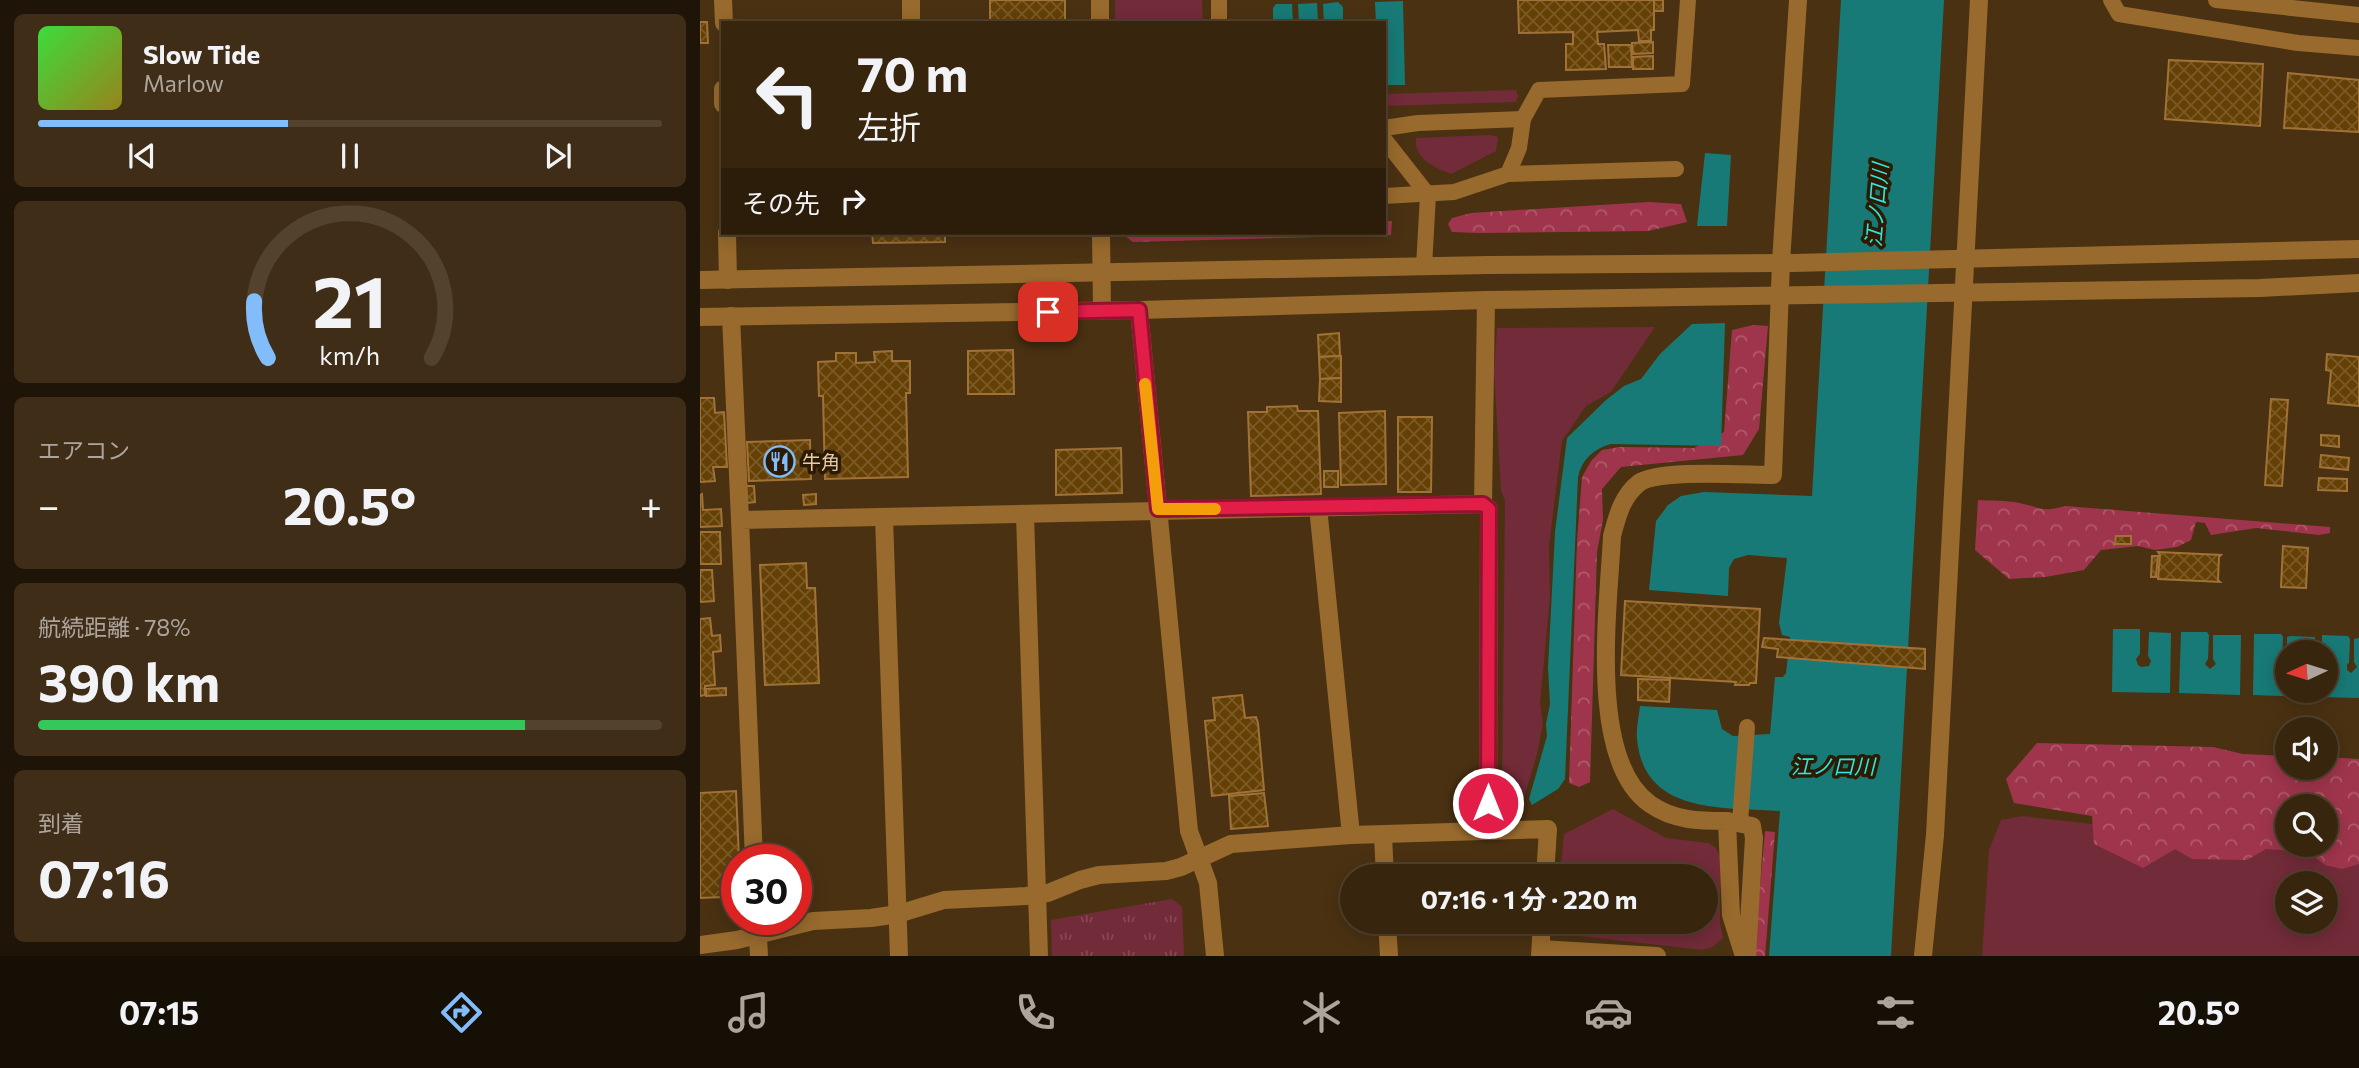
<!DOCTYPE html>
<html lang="ja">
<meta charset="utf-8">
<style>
:root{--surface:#38250e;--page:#3f2d17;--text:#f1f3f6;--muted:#aba59e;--line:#52422e;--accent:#82bcfa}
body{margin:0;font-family:Commissioner,"Noto Sans JP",sans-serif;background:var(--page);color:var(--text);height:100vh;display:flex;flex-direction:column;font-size:26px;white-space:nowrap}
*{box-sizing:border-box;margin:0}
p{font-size:23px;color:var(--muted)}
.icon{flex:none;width:38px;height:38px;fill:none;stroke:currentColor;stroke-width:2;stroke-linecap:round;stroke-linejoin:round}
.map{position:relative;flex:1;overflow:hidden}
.panel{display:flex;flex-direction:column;gap:14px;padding:14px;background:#1f1408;width:700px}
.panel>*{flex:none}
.top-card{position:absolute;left:21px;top:21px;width:665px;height:214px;border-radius:0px;box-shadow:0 4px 18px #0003,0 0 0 2px var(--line);background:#38250e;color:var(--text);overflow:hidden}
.needle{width:46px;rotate:266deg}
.buttons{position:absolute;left:1575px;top:640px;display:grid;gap:14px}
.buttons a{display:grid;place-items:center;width:63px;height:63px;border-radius:50%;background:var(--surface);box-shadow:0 4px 18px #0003,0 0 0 2px var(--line);font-size:35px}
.speed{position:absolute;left:21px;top:844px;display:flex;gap:14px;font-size:35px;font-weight:700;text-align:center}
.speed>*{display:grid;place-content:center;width:91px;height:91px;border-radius:50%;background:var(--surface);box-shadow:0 4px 18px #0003,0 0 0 2px var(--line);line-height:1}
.speed .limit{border:10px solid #d22;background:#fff;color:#111}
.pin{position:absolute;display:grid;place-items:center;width:60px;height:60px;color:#fff;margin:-30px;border-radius:14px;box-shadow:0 4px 10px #0006}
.me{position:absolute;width:77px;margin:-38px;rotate:0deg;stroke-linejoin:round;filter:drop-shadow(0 0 5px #0008)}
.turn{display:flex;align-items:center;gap:24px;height:147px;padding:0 21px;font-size:32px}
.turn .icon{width:91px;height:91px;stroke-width:2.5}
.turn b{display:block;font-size:49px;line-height:60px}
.then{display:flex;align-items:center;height:66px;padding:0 21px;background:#0003;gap:14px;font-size:26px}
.big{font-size:52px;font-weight:700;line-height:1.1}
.panel .card{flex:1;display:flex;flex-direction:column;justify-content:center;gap:10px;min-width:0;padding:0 24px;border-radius:10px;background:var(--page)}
.panel .dial{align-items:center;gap:0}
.dial svg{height:182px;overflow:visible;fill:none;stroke:var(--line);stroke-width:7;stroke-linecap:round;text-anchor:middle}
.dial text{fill:var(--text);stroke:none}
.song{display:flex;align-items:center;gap:21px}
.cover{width:84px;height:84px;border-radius:10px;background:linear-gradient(135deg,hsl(120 70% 55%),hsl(50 70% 35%))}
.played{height:7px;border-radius:4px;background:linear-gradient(90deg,var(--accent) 40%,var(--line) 40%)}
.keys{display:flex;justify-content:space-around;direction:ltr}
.heat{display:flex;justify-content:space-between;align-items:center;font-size:38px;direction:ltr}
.charge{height:10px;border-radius:5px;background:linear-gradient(90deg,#34c759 78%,var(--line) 0)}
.trip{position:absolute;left:640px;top:864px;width:378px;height:70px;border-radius:35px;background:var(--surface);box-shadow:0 4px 18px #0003,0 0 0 2px var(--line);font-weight:700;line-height:70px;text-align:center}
.tabs{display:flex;height:112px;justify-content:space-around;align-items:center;background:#160f06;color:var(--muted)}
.tabs .icon{width:49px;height:49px}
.tabs .current{color:var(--accent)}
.tabs b{font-size:32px;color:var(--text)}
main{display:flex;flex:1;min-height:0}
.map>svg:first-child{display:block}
.grass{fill:#722b39;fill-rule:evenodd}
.forest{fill:url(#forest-crowns);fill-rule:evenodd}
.park{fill:url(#park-tufts)}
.water{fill:#187a76}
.building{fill:url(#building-cross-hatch);stroke:#a17237;stroke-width:2}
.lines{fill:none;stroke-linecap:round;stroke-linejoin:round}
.service{stroke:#986a2d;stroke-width:16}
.minor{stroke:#986a2d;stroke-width:18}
.tertiary{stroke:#986a2d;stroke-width:18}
.route-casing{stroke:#92132f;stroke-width:18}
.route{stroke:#e11d48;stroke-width:12}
.slow{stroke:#f59e0b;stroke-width:12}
.labels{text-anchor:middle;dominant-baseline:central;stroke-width:7;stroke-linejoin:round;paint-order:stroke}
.poi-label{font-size:19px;fill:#e7cdb0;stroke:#2d1a02;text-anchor:start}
.water-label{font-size:21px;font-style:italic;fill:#2fe5df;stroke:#2d1a02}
</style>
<main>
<section class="panel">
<div class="card">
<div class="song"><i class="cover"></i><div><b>Slow Tide</b><p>Marlow</p></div></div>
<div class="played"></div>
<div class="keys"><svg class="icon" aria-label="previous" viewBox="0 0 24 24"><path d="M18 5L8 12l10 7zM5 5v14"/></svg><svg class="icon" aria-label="pause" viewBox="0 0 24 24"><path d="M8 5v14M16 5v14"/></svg><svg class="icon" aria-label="next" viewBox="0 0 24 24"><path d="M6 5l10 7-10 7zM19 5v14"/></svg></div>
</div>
<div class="card dial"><svg viewBox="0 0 100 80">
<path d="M14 69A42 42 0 1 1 86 69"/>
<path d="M14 69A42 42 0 0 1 8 44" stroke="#82bcfa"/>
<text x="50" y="56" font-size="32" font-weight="700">21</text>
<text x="50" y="72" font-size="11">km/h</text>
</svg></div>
<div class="card"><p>エアコン</p>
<div class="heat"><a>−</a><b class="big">20.5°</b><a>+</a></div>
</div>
<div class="card"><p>航続距離 · 78%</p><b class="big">390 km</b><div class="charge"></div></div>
<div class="card"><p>到着</p><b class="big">07:16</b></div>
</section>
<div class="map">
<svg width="1659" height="956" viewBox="0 0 1659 956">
<defs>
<pattern id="forest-crowns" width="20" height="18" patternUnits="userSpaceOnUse" patternTransform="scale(1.75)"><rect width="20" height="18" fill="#9f354c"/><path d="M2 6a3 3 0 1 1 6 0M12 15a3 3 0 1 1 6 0" fill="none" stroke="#b15a6b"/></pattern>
<pattern id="park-tufts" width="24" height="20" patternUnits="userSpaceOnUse" patternTransform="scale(1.75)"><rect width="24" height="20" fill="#722b39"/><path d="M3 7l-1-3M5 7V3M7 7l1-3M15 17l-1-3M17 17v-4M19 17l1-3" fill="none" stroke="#864953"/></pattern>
<pattern id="building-cross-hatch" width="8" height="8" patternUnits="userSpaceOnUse" patternTransform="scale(1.75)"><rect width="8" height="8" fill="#654005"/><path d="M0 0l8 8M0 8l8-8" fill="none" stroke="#7b5a27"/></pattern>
</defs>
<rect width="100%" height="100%" fill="#4a3112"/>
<g class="grass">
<polygon points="415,0 502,0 503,23 415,23"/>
<polygon points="816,90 818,96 816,102 684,106 684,94"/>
<path d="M791,135L798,137L796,151L751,174C735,168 713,158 716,138Z"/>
<polygon points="955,327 911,392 886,406 862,441 849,546 850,597 840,703 843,723 837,754 821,808 809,809 802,802 805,500 801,491 794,371 797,328"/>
<polygon points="913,809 966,838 1009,843 1016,848 1020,857 1020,923 1023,938 1012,947 1003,950 861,934 856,927 856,922 1006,922 1006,877 860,877 864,834"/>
<path d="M1322,816L1659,854V956H1282L1289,850L1301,820ZM1587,884H1626V922H1587Z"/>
</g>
<g class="forest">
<polygon points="949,202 981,204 987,222 948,231 780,233 752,232 748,224 752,218 771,213"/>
<polygon points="684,221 692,221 691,235 433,242 421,233 684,233"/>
<polygon points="1053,325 1068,326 1059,429 1043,455 921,467 902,489 903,520 897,552 890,782 879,787 869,783 877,541 882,477 891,461 902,450 920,447 994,448 1024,432 1032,330"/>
<path d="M1278,500C1291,501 1306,500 1319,503C1340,507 1342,513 1365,506L1630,527V533L1619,535L1556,528L1511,535L1505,523L1496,522L1491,540L1477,547L1455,550L1438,546L1401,550L1384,570L1345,577L1309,579L1275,550Z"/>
<path d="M1337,743L1513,747L1543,754L1587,756V768H1626V757L1659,759V864L1642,869L1625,865L1609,852L1566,849L1547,860L1492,859L1475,849L1443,868L1394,844L1392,816L1314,803L1306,779ZM1587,807H1626V845H1587Z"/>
<polygon points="1065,831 1075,832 1065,956 1054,956"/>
</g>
<polygon class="park" points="472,899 482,907 484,956 352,956 351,920"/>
<g class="water">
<path d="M1141,0H1244L1191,956H1069L1080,811C1023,807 944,815 937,739C936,728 939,716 940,706L1017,710L1022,729L1033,736L1070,734L1075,677H1083L1086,673L1090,637L1082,635L1079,623L1087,558L1048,555L1034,559L1029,568L1028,596L949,590L956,521L968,505L981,496L1004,492L1112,496Z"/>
<polygon points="703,1 705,85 684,85 684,23 676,23 675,2"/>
<polygon points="638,2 643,7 643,23 624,23 623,4"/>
<polygon points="617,3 618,23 599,23 598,4"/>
<polygon points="576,4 592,4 593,23 573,23 573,8"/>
<polygon points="1005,153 1031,155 1027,226 997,226"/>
<path d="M1025,323L1021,446L911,444C893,449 882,459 878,477L865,779L858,789L832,805L829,799L847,736L846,724L850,704L848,668L855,532L867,438L906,400L924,386L941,379L960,354L992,324Z"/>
<polygon points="1413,629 1440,629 1440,654 1436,659 1438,665 1441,667 1449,666 1451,661 1448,656 1449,632 1471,633 1470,693 1412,692"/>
<polygon points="1481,632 1507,632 1509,635 1508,659 1505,664 1510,669 1516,664 1513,659 1513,635 1541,635 1540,695 1479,693"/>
<polygon points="1554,634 1581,634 1583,637 1582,661 1579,666 1581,670 1587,670 1587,691 1613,691 1613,697 1553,695"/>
<polygon points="1622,635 1648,636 1650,639 1649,663 1647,664 1647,670 1651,673 1657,667 1654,662 1654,639 1659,638 1659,698 1621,697 1621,691 1626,691 1626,653 1622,653"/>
<polygon points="1591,636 1615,637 1615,653 1587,653 1587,661 1587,637"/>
</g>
<g class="building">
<rect x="290" y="0" width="75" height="23"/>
<polygon points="818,0 954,0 954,30 951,30 951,41 939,41 938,30 897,32 898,44 904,44 906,69 866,70 866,44 873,44 873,32 819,33"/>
<rect x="954" y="0" width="9" height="11"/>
<polygon points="0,22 7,22 8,43 0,43"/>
<polygon points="953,42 953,53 933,54 932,43"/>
<polygon points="908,45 931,45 932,67 909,67"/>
<polygon points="953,56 953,69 933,69 933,57"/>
<polygon points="1469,60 1563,64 1560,126 1465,119"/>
<polygon points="1588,73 1659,80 1659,132 1584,128"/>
<polygon points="172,233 245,233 245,242 173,243"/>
<polygon points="292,233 386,233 386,235 292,236"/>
<polygon points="639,333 640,356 619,357 618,335"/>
<polygon points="313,350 314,394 268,394 268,351"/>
<polygon points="192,351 192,361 210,361 210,393 206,393 208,477 125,479 123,396 119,396 118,362 136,361 136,353 156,353 156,363 175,362 174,352"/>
<polygon points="1627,354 1659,357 1659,406 1628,403 1631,371 1626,370"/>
<polygon points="641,356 641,378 620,379 619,357"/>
<polygon points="641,378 641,402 619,401 620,379"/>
<polygon points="0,398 14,398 15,413 24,412 27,467 13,467 15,481 0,482"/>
<polygon points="1571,399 1588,400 1582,486 1565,485"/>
<polygon points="597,406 598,411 618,411 621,494 551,496 548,412 567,412 567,407"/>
<polygon points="685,411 686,484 641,485 639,413"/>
<polygon points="698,417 732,417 731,492 698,492"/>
<polygon points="1621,435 1639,436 1639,447 1621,445"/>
<polygon points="110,440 111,479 49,481 47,442"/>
<polygon points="421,448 422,493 356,495 356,450"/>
<polygon points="1621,455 1649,458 1648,470 1620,467"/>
<rect x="624" y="471" width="14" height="16"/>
<polygon points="1619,478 1647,479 1647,491 1618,490"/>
<polygon points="46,486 54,486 55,502 47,503"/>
<polygon points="2,494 3,510 21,509 22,526 0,527 0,495"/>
<polygon points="116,494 116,504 104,505 103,495"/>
<polygon points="0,532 20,532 21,564 0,564"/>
<polygon points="1416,536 1431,536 1431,544 1415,544"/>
<polygon points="1583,546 1608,548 1606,588 1581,587"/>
<polygon points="1458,552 1521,555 1519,557 1518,580 1520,582 1458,579 1460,555"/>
<polygon points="1452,556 1458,556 1456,577 1451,577"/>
<polygon points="106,563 107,588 115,588 119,683 65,685 60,565"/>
<polygon points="0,570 12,570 14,601 0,602"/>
<polygon points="925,601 1060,609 1056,683 1050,683 1049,685 1035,685 1036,682 921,675"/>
<polygon points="10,618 12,636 20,635 21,651 13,652 15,685 5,686 5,695 0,696 0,619"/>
<polygon points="1064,638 1225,649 1225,669 1077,657 1078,649 1062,647"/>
<polygon points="938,679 970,680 969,702 938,700"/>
<polygon points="26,688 26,695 6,696 6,689"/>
<polygon points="542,695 545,718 556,717 558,723 564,790 512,796 505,721 515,720 513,698"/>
<polygon points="36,791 39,859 37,859 37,896 28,896 29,905 23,905 22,897 0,898 0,793"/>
<polygon points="564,793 568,826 531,829 529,796"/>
</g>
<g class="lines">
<g class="service">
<polyline points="519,0 519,23"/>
<polyline points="1411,0 1419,14 1598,43 1659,48"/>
<polyline points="1516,0 1659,15"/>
<polyline points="684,128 718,123 823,119"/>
<polyline points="684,139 728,195 724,267"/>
<polyline points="808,174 976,169"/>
<polyline points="684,196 754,192 808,174 819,148 823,119 839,90 982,84 988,0"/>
<polyline points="1040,822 1047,727"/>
</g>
<g class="minor">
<polyline points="23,0 24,23"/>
<polyline points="211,0 211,23"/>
<polyline points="400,23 400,0"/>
<polyline points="23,89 23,104"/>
<polyline points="27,233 28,280"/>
<polyline points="401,233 402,311"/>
<polyline points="439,310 489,831 508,883 515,956"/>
<polyline points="31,316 40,520"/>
<polyline points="783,504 786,300"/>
<polyline points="618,507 651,835"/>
<polyline points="325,515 339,956"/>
<polyline points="184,517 199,956"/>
<polyline points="1027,821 1052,826 1054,838 1047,956"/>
<polyline points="683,836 685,877"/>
<path d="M54,859L40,520C288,515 535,509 783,504L789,509L788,830"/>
<polyline points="57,919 59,956"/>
<polyline points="687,922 689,956"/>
<polyline points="0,945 37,940 113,921 171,918 198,914 244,900 326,896 348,893 380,880 399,875 466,871 481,867 531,844 651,835 848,829 845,877"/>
<polyline points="841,949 957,956"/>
<polyline points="840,956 842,922"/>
<path d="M1044,956L1031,915L1027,821C1000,821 974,821 950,804C887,760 909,604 912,536C917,517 922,496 939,483C958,469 1045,475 1073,475L1081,262L1098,0"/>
<polyline points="1223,956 1235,835"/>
</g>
<g class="tertiary">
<polyline points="0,280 788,265 1093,263 1659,249"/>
<polyline points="0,317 439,310 786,300 1560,288 1659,283"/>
<polyline points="1235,835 1279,0"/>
</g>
</g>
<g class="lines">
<defs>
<polyline id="route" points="348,312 439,310 458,509 783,504 789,509 788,803"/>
</defs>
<use href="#route" class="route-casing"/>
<use href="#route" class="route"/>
<polyline class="slow" points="445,384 458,509 515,509"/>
</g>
<defs>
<symbol id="restaurant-ring" viewBox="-11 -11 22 22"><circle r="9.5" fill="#2d1a02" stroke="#82bcfa" stroke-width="1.5"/><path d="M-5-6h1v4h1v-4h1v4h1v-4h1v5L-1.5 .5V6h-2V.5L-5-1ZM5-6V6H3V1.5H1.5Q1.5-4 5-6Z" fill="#82bcfa"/></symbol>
</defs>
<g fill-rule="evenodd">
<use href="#restaurant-ring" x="62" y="444" width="35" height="35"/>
</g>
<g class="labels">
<g class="poi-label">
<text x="102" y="461">牛角</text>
</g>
<g class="water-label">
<text transform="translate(1176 205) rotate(-85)">江ノ口川</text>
<text x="1133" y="765">江ノ口川</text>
</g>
</g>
</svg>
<div class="buttons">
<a><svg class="needle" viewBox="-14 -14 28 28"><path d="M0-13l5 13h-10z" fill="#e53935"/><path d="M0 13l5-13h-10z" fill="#aba59e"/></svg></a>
<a><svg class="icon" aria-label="sound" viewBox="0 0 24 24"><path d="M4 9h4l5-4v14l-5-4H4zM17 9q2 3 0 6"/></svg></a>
<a><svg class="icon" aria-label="search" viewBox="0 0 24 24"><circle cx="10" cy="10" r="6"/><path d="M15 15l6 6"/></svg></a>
<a><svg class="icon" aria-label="layers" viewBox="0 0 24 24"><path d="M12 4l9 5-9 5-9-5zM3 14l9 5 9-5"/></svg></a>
</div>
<div class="speed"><div class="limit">30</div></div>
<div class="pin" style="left:348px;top:312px;background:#d93025"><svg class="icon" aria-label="arrive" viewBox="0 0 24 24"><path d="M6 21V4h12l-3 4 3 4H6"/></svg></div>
<svg class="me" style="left:788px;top:803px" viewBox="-20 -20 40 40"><circle r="17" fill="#e11d48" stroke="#fff" stroke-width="3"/><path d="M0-11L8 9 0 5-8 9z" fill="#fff"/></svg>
<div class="trip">07:16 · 1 分 · 220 m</div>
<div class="top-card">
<div class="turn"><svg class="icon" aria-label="left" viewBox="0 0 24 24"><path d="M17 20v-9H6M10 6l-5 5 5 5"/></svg><div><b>70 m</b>左折</div></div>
<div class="then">その先<svg class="icon" aria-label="right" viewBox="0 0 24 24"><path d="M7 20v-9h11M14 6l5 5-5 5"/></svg></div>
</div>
</div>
</main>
<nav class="tabs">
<b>07:15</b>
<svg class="icon current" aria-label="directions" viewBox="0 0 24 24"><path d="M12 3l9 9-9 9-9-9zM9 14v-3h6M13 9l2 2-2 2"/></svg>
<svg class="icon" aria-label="music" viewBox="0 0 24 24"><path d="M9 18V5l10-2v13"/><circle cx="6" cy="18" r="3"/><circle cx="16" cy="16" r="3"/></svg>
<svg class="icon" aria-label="phone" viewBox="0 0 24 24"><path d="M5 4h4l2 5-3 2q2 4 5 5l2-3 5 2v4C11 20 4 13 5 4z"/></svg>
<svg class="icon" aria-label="climate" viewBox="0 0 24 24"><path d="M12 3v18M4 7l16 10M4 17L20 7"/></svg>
<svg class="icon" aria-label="car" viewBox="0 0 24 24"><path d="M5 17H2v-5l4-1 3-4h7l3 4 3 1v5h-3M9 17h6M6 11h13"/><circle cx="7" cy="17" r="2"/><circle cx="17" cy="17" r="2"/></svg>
<svg class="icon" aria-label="filters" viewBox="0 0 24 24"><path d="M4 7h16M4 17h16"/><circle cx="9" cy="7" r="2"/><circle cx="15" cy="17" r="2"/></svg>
<b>20.5°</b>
</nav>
